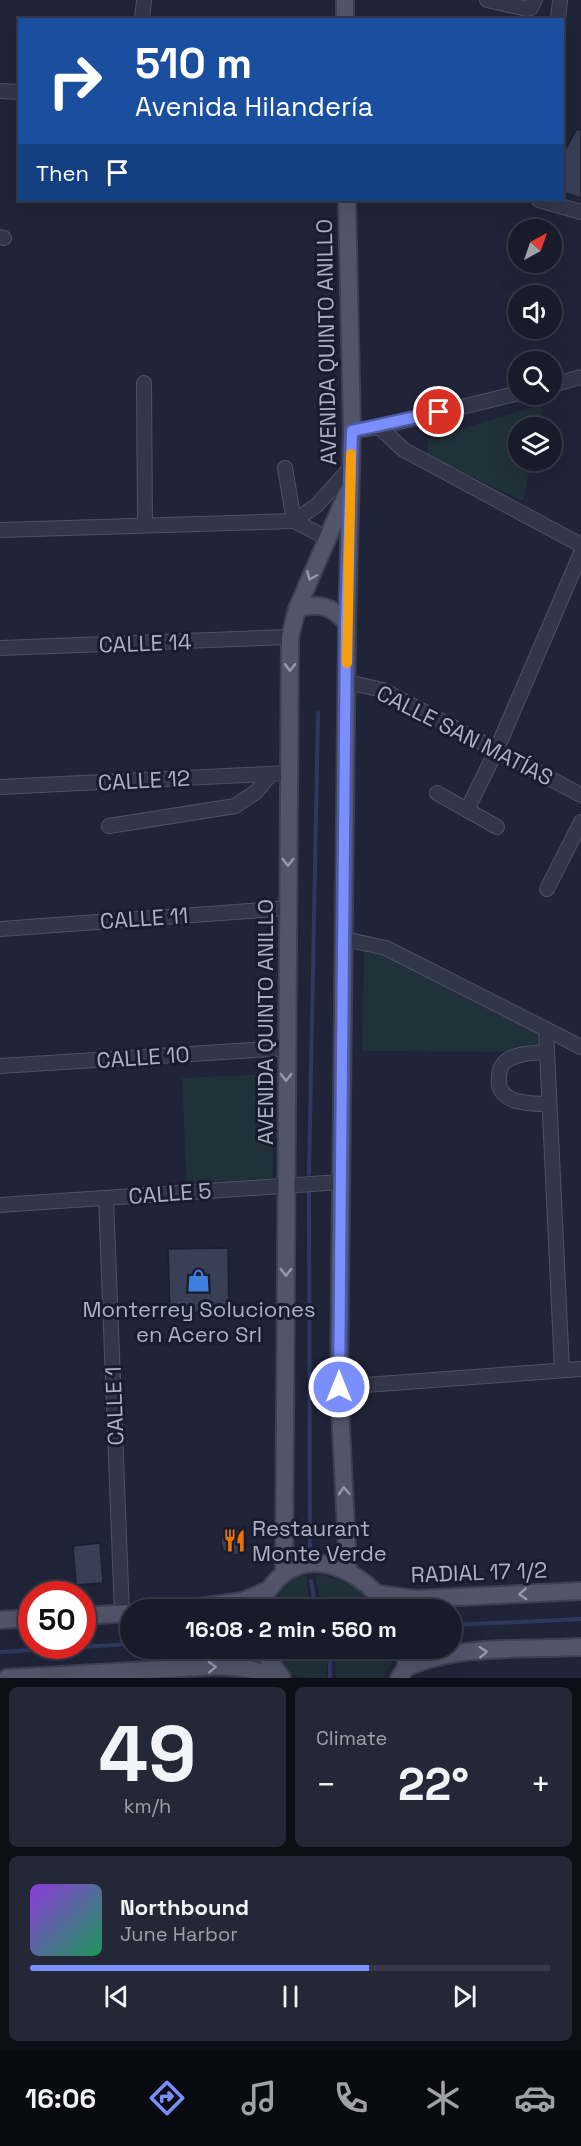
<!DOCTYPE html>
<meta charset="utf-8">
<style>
:root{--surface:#171b2a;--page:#242836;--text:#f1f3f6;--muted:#9ea1a8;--line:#363947;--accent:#7a8efd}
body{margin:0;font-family:"Space Grotesk",sans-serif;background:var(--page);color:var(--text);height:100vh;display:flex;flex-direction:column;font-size:22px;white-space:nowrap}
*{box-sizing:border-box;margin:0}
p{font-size:20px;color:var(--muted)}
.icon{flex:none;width:33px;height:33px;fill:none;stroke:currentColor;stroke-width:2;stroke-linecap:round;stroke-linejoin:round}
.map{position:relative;height:1678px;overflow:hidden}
.side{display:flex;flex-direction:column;gap:9px;padding:9px;background:#0d0f17;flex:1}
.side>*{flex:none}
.top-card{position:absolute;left:18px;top:18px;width:546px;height:183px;border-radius:0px;box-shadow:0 6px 24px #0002,0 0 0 2px var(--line);background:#1a4fa0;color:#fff;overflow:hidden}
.needle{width:39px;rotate:40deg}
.tools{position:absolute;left:508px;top:219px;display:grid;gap:12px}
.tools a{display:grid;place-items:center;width:54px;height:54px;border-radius:50%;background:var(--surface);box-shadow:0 6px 24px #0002,0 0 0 2px var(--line);font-size:30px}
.speed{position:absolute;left:18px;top:1581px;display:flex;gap:12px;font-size:30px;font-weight:700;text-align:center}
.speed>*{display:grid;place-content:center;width:78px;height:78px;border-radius:50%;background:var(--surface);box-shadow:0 6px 24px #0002,0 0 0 2px var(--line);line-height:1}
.speed .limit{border:9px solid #d22;background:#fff;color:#111}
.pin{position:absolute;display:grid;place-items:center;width:51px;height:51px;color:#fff;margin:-26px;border:3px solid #fff;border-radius:50%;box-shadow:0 2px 6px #0007}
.me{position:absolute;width:66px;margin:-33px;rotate:0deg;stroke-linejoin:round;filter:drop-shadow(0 0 4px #0008)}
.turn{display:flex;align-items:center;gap:21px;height:126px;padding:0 18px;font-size:27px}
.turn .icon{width:78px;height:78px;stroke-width:2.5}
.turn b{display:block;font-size:42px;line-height:51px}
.then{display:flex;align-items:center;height:57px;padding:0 18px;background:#0003;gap:12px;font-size:22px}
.big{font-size:45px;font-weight:800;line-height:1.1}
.side .tile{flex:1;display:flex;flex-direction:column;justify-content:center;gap:9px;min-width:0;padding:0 21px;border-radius:9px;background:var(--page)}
.side .dial{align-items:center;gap:0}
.dial b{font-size:78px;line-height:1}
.song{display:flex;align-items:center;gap:18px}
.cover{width:72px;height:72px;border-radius:9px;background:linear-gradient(135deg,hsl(270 70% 55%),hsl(150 70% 35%))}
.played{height:6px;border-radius:3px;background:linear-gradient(90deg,var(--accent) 65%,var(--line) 65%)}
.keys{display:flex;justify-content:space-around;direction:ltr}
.heat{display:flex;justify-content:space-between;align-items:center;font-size:33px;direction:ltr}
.side .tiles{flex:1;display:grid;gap:9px;grid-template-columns:1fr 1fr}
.tile:last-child{grid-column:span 2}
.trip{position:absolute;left:120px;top:1599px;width:342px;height:60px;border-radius:30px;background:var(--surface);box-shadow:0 6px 24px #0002,0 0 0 2px var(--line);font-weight:800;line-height:60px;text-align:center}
.menu{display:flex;height:96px;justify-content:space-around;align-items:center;background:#090b11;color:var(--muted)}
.menu .icon{width:42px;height:42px}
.menu .current{color:var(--accent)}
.menu b{font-size:27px;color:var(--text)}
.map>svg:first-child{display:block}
.green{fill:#213139}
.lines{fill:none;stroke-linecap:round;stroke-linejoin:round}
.stream{stroke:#2f385f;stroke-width:4}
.building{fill:#3a3f58;stroke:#1a1e2f;stroke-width:1.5}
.minor-casing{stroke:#4d5163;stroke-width:16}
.major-casing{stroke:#3c4052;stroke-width:20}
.minor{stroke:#323649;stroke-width:14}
.major{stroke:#505569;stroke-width:16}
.oneway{stroke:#9599ae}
.route-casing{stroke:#4f5ca4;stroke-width:15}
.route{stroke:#7a8efd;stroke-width:10}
.slow{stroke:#f59e0b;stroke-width:10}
.labels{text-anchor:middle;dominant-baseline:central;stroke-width:6;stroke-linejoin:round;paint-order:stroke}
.street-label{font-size:22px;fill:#acb0c5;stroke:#181c2d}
.poi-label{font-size:22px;fill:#acb0c5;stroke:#181c2d}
</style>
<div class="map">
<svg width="581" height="1678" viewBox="0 0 581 1678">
<rect width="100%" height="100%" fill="#1f2438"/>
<g class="green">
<polygon points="543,404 538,427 519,428 519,460 531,461 523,501 427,455 428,439"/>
<polygon points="364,952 398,958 536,1030 541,1052 362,1051"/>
<polygon points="273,1074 273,1183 187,1186 182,1078"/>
<polygon points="300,1575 306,1576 307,1589 314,1609 266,1610 284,1582"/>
<path d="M315,1575C338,1575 366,1593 380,1609H327L320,1596Z"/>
<path d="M268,1649H329L326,1678C289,1678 290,1678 268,1649Z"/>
<polygon points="339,1649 394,1649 393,1659 383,1678 336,1678 335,1660"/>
</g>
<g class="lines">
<g class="stream">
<polyline points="309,1174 318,713"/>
<polyline points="309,1192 310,1556"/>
<polyline points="311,1581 314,1598 321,1610"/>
<polyline points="452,1625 581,1619"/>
<polyline points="0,1652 130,1644"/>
<polyline points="330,1678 330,1661 333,1648"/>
</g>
</g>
<g class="building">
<polygon points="577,129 581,130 581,198 562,192 562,155"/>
<polygon points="228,1248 229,1312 170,1313 168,1249"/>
<circle cx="234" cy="1542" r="13"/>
<polygon points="100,1543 103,1583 76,1585 73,1546"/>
</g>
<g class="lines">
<defs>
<g id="minor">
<polyline points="487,0 527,9 531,8 535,0"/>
<polyline points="142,20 144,0"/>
<polyline points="558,20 560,0"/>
<polyline points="0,91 20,92"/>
<polyline points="539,200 581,212"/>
<polyline points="0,237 4,238"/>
<polyline points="144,383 145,525"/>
<polyline points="552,385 581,377"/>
<polyline points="379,427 404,450 581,545"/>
<polyline points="352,431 379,427 519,393"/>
<polyline points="285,468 294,521 327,538"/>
<polyline points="0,530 294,521 317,505 351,467"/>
<polyline points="0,648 290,637"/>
<polyline points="347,682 383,690 581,795"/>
<polyline points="0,787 288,773"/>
<polyline points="437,793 497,827"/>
<polyline points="467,810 496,751 581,553"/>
<polyline points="109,826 235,806 256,792 271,774"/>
<polyline points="547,889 581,822"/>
<polyline points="0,929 289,908"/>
<polyline points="344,939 386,948 581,1047"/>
<polyline points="546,1029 562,1370"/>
<path d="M547,1052C534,1053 517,1053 506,1061C501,1065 499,1072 499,1078C496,1104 531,1104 549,1104"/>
<polyline points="0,1066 286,1048"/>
<polyline points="106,1198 122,1614"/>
<polyline points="0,1205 341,1182"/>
<polyline points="339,1387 581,1369"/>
</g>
<g id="major">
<polyline points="345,0 345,20"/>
<polyline points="347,200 352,431 347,624 339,1387 348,1570"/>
<path d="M297,609C319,602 333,606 347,624"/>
<polyline points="284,1573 290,637 297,609 347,493"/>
<polyline points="379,1594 415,1599 581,1591"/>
<polyline points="176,1610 243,1601 266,1591"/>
<path d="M259,1610C286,1538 353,1558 390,1610"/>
<polyline points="82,1616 130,1613"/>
<polyline points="0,1620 32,1618"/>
<polyline points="261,1648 282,1678"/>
<path d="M406,1668C457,1644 525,1650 581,1647"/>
<polyline points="7,1678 220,1666 249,1669 281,1678"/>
<polyline points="399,1678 406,1668 406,1648"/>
</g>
</defs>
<use href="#minor" class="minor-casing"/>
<use href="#major" class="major-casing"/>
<use href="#minor" class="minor"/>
<use href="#major" class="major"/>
</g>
<defs><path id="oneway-chevron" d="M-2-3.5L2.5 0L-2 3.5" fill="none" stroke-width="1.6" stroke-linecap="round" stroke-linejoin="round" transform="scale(1.5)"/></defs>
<g class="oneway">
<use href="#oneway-chevron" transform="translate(311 576) rotate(113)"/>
<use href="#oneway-chevron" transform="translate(290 667) rotate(91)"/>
<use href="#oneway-chevron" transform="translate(288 862) rotate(90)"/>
<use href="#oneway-chevron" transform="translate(286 1077) rotate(90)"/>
<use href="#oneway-chevron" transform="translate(286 1272) rotate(90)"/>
<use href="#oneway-chevron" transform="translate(344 1491) rotate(-93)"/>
<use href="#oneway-chevron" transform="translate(523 1594) rotate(177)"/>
<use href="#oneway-chevron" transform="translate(483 1652) rotate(-3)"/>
<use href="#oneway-chevron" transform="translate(212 1667) rotate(-2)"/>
</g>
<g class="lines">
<defs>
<polyline id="route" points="339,1387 346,624 352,431 439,412"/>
</defs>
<use href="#route" class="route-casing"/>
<use href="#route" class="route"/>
<polyline class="slow" points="347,663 351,454"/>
</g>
<defs>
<symbol id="shop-bare" viewBox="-9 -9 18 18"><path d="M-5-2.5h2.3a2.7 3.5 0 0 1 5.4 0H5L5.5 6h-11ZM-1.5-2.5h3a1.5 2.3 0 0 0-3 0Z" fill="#3f7fe0" stroke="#181c2d" stroke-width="2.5" paint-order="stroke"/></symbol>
<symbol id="restaurant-bare" viewBox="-9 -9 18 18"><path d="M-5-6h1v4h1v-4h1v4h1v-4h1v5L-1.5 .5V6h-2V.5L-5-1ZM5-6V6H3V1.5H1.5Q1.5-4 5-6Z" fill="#e8710a" stroke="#181c2d" stroke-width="2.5" paint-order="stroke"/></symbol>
</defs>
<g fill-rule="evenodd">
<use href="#shop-bare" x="182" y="1264" width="33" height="33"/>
<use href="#restaurant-bare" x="218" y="1524" width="33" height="33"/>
</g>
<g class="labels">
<g class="street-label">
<text transform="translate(326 342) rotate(-91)">AVENIDA QUINTO ANILLO</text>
<text transform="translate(145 643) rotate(-2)">CALLE 14</text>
<text transform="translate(465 735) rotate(27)">CALLE SAN MATÍAS</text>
<text transform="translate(144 780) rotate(-3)">CALLE 12</text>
<text transform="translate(144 918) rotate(-4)">CALLE 11</text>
<text transform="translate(265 1022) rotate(-90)">AVENIDA QUINTO ANILLO</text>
<text transform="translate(143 1057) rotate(-4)">CALLE 10</text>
<text transform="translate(170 1193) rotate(-4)">CALLE 5</text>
<text transform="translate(114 1406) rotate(-92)">CALLE 1</text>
<text transform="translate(479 1572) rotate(-2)">RADIAL 17 1/2</text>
</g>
<g class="poi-label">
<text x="199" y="1309">Monterrey Soluciones<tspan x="199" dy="25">en Acero Srl</tspan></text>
<text x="252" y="1528" text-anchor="start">Restaurant<tspan x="252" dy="25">Monte Verde</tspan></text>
</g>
</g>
</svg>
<div class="tools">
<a><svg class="needle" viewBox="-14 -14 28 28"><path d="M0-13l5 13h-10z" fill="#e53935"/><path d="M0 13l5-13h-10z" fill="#9ea1a8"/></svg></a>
<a><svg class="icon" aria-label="sound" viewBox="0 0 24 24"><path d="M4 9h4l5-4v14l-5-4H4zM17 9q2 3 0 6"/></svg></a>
<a><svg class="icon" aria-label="search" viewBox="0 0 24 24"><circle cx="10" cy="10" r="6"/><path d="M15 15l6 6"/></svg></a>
<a><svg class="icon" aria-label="layers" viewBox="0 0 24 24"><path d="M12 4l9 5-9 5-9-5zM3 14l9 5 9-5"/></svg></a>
</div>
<div class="speed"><div class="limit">50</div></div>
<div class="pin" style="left:439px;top:412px;background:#d93025"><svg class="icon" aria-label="arrive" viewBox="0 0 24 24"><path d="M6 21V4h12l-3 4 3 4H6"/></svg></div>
<svg class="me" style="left:339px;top:1387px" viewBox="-20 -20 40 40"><circle r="17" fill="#7a8efd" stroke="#fff" stroke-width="3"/><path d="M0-11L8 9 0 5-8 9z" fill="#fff"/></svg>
<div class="trip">16:08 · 2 min · 560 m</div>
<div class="top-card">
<div class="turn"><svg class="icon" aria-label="right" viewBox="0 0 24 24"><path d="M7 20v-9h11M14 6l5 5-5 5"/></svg><div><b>510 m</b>Avenida Hilandería</div></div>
<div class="then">Then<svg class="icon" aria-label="arrive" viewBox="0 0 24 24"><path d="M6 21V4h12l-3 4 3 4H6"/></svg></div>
</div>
</div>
<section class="side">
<div class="tiles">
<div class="tile dial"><b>49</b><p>km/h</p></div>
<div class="tile"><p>Climate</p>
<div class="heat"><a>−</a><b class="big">22°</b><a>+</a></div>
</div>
<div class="tile">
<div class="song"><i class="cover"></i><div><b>Northbound</b><p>June Harbor</p></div></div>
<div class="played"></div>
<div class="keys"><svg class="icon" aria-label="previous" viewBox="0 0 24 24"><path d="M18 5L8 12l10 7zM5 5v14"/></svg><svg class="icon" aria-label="pause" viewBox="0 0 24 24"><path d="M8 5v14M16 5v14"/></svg><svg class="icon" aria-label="next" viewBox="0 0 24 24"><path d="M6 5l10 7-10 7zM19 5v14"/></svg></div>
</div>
</div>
</section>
<nav class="menu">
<b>16:06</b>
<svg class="icon current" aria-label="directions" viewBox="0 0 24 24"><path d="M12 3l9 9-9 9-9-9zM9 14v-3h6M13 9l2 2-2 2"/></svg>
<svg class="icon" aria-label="music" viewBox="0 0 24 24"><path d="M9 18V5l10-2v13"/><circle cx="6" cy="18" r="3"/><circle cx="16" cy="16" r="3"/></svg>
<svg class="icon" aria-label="phone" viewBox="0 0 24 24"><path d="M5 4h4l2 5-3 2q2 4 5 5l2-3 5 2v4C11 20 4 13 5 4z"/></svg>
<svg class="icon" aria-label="climate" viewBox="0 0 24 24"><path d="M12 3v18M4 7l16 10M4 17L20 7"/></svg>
<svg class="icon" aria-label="car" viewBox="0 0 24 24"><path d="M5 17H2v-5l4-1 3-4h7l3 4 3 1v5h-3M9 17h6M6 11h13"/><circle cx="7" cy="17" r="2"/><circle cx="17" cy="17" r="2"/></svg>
</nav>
